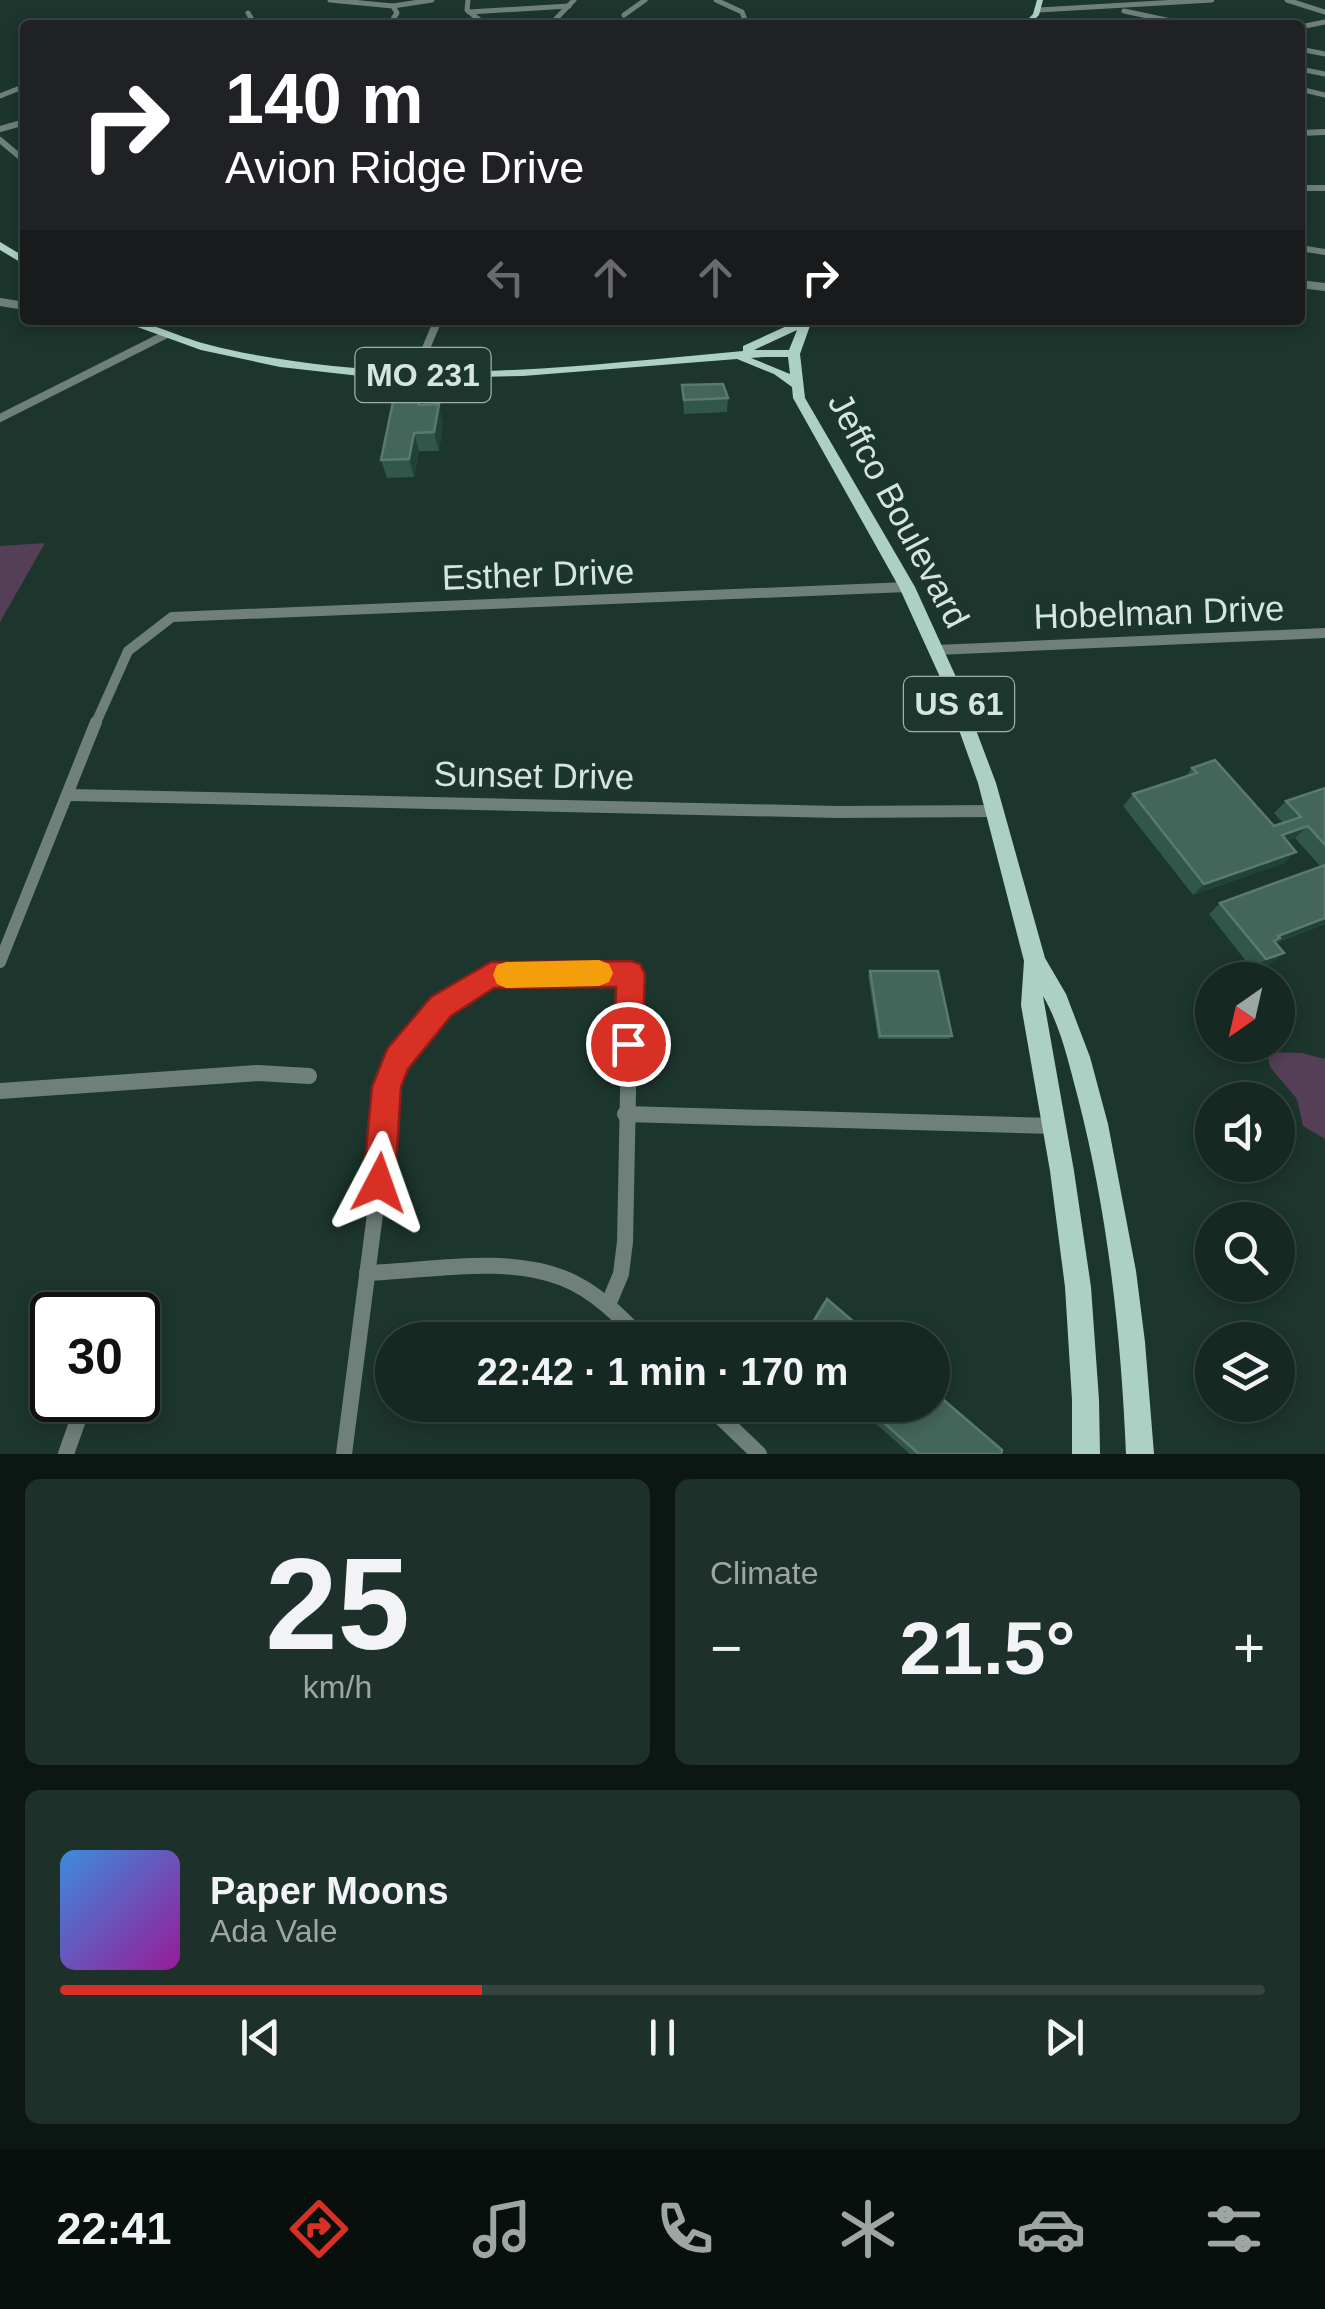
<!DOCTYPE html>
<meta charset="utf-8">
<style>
:root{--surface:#152822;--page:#1e302a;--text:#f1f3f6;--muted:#9da6a5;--line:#344440;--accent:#d93025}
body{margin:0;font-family:Arial,sans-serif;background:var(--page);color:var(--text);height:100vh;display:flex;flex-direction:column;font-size:38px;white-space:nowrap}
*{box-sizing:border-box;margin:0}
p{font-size:32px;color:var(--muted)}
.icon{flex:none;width:55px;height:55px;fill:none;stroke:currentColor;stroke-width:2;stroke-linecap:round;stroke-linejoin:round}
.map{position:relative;height:1454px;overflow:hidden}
.side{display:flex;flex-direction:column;gap:25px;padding:25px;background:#0c1613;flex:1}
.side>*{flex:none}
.banner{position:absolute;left:20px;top:20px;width:1285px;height:305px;border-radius:10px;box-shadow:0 5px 15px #0003,0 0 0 2px var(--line);background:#202124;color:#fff;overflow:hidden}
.needle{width:65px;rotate:214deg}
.tools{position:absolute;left:1195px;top:962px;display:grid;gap:20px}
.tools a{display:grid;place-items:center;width:100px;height:100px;border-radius:50%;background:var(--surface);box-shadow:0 5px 15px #0003,0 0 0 2px var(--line);font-size:50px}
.speed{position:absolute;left:30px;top:1292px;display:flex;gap:20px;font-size:50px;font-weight:700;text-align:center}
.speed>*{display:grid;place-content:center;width:130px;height:130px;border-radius:50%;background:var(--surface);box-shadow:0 5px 15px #0003,0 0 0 2px var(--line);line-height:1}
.speed .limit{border:5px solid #111;border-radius:15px;background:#fff;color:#111}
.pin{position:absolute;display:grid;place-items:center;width:85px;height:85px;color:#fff;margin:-42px;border:5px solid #fff;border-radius:50%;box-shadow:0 2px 10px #0007}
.me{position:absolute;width:110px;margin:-55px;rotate:4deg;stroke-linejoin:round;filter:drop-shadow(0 0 8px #0008)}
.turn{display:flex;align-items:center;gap:35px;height:210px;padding:0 40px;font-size:45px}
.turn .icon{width:130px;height:130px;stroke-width:2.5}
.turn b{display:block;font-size:70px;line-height:85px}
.lanes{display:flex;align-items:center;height:95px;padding:0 40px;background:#0003;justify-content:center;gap:50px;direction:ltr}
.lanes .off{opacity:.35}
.big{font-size:75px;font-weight:800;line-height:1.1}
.side .widget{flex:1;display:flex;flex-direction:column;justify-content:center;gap:15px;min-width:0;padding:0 35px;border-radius:15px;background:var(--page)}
.side .dial{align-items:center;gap:0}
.dial b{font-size:130px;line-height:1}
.song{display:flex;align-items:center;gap:30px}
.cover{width:120px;height:120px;border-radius:15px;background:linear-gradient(135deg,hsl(210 70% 55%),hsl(300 70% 35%))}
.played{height:10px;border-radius:5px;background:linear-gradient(90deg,var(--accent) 35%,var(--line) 35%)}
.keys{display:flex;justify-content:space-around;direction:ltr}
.heat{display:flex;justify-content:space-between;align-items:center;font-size:55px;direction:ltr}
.side .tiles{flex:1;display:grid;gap:25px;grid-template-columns:1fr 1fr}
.widget:last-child{grid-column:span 2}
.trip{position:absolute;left:375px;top:1322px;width:575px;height:100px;border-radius:50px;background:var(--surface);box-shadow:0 5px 15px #0003,0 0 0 2px var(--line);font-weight:800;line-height:100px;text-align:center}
.menu{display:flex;height:160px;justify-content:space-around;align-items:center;background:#08100e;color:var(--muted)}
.menu .icon{width:70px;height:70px}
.menu .on{color:var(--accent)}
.menu b{font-size:45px;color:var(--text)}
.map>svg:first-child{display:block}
.green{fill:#543f56}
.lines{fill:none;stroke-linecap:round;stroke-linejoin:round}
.street-far5{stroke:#6e8079;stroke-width:5}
.street-far4{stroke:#6e8079;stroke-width:6}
.street-far3{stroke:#6e8079;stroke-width:8}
.street-far2{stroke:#6e8079;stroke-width:10}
.street-far1{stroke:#6e8079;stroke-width:12}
.street{stroke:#6e8079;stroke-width:16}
.primary{fill:#acd0c3;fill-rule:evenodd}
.wall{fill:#31564a}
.shaded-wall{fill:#214238}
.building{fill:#43655a;stroke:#5a796f;stroke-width:2.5}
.route{fill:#d93025;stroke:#8d1f18;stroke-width:2.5}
.slow{fill:#f59e0b}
.labels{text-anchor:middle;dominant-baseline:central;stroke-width:10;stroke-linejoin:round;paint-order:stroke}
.shield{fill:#1c352d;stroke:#9eb0aa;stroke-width:2.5}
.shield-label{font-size:32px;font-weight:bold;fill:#d6e5df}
.street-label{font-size:35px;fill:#d6e5df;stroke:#1c352d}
</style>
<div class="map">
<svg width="1325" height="1454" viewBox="0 0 1325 1454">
<rect width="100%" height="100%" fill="#1c352d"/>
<g class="green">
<polygon points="45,543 0,622 0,546"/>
<polygon points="1267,1052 1302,1053 1325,1059 1325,1139 1303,1126 1297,1099 1270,1067"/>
</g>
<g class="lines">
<g class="street-far5">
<polyline points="330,0 393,6 432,0"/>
<polyline points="468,0 467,10 486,25"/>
<polyline points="716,0 742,12 747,25"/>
<polyline points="1287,0 1325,12"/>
<polyline points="1039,10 1212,0"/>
<polyline points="1124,11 1190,25"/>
<polyline points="469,12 569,6"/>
<polyline points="248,13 255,25"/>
<polyline points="624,15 645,0"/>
<polyline points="323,22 327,25"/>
<polyline points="1097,24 1101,25"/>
<polyline points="389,25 397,13 393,6"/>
<polyline points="454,25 457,21 478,20"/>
<polyline points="550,25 574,0"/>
<polyline points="1300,27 1325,22"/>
<polyline points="1300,49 1325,54"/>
<polyline points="1300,69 1325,74"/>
<polyline points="1300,89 1325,95"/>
<polyline points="0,96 25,86"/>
</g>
<g class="street-far4">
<polyline points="0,129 25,122"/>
<polyline points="1300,133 1325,132"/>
<polyline points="0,140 25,161"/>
<polyline points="1300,188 1325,188"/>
<polyline points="1300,248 1325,252"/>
</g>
<g class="street-far3">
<polyline points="1300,284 1325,287"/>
<polyline points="0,302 25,306"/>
<polyline points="415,374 438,320"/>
<polyline points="0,418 165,335"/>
</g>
<g class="street-far2">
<polyline points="936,650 1325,633"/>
<polyline points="95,725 128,651 172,617 907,587"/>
</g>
<g class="street-far1">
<polyline points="70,795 837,812 996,811"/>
<polyline points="0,962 96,722"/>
<polyline points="409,1046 441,1006 491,975 631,974 629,1046"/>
</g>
<g class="street">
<polyline points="0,1091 258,1073 309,1076"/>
<polyline points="625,1114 1054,1126"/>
<path d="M367,1273C428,1271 504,1255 563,1278C594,1290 620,1316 643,1340"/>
<polyline points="608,1305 621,1274 625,1242 629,1043"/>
<polyline points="708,1405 759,1454"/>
<polyline points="66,1454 85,1400"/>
<polyline points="344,1454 379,1183 386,1087 398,1059 411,1043"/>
</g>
<g class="primary">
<polygon points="1037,0 1043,0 1039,15 1029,25 1022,25 1033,14"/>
<polygon points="0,242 25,257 25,265 0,250"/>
<path d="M118,320C149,320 176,336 206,344C247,355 290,361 333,366C469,381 607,363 743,351V346L800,320H812L800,354L805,398L915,587L956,677L996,783L1045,958L1066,994L1090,1057L1108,1124L1136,1271L1145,1342L1154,1454H1126C1121,1335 1108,1214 1078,1098C1069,1064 1061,1027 1043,996L1074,1171L1091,1287L1099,1400L1100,1454H1072V1400L1065,1287L1050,1171L1021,1005L1024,961L978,783L940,677L899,587L793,398L792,387L774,374L737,359L523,376L441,378L360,376L280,367L201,350ZM797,330L789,350H754ZM765,357H788L790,374L751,358Z"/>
</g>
</g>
<g class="wall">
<polygon points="682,385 728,398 727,412 684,414"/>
<polygon points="419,405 443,423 439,451 419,451 414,477 387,478 381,460"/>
<polygon points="1192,768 1274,826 1283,823 1274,813 1286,801 1325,788 1325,924 1276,943 1284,953 1271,963 1253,970 1209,914 1220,903 1320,866 1295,838 1287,841 1284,863 1193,895 1123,806 1133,794 1185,777"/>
<polygon points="870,971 952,1036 949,1039 878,1039 868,975"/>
<polygon points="827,1299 875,1340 800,1340 822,1304"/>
<polygon points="855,1405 932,1405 1001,1454 910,1454"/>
</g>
<g class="shaded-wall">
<polygon points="439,404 443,423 439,451 434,432"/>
<polygon points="414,433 419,451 414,477 409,459"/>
<polygon points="1308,826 1295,838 1269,847 1282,835"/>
<polygon points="1296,852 1284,863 1193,895 1204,884"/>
<polygon points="1325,918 1325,924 1274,943 1278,936"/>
<polygon points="1284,953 1271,963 1253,970 1266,959"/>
</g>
<g class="building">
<polygon points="723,384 728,398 684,400 682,385"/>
<polygon points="418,400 419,405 439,404 434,432 414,433 409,459 381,460 393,402"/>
<polygon points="1215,760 1274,826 1301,817 1286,801 1325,788 1325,845 1308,826 1282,835 1296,852 1204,884 1133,794 1197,773 1192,768"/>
<polygon points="1325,865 1325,918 1278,936 1280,938 1274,941 1284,953 1266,959 1220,903"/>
<polygon points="870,971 938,971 952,1036 880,1036"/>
<polygon points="827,1299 875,1340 803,1340"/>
<polygon points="932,1390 1002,1450 1001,1454 919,1454 864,1405 932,1405"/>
</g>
<polygon class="route" points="631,961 640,964 645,974 642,1044 638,1054 628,1058 618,1054 614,1044 616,987 494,988 451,1016 408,1069 401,1087 395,1183 390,1194 379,1199 368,1194 363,1183 372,1087 387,1049 431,997 491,962"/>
<polygon class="slow" points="599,960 609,964 613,973 609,982 599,986 506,988 497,984 493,975 497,965 506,962"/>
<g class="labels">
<g class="shield">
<rect x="355.5" y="348" width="135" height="54" rx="8"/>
<rect x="904" y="677" width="110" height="54" rx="8"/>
</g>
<g class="shield-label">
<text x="423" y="375">MO 231</text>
<text x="959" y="704">US 61</text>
</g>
<g class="street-label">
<text transform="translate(899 510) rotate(62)">Jeffco Boulevard</text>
<text transform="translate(538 574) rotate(-2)">Esther Drive</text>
<text transform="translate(1159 612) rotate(-2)">Hobelman Drive</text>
<text transform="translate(534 775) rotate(1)">Sunset Drive</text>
</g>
</g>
</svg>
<div class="tools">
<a><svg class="needle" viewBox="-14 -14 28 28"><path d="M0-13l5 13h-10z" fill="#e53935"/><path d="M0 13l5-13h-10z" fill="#9da6a5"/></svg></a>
<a><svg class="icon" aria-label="sound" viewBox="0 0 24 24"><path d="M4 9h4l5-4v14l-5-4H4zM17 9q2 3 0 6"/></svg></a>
<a><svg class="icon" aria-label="search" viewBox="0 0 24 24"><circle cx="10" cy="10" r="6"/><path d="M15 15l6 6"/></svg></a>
<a><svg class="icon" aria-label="layers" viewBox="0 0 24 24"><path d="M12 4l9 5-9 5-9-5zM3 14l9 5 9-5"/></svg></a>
</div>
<div class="speed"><div class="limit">30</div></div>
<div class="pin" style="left:628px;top:1044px;background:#d93025"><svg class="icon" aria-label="arrive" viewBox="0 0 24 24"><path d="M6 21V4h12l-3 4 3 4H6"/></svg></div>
<svg class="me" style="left:379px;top:1183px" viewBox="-20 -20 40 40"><path d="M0-17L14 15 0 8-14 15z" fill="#d93025" stroke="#fff" stroke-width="4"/></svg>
<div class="trip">22:42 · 1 min · 170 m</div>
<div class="banner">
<div class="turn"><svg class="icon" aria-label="right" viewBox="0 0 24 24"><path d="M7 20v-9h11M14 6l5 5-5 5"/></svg><div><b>140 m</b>Avion Ridge Drive</div></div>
<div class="lanes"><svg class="icon off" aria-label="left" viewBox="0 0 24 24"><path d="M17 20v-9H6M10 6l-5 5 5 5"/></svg><svg class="icon off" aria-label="ahead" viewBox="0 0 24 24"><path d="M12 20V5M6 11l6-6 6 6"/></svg><svg class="icon off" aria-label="ahead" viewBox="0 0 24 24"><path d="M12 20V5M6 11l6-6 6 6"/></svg><svg class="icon" aria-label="right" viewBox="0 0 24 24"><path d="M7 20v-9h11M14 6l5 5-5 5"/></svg></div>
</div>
</div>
<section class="side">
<div class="tiles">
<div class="widget dial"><b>25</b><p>km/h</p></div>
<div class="widget"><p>Climate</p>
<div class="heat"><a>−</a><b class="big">21.5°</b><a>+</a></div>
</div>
<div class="widget">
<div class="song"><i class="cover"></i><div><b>Paper Moons</b><p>Ada Vale</p></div></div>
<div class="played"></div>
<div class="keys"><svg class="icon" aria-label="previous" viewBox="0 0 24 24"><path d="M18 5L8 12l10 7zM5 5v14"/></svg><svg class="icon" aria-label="pause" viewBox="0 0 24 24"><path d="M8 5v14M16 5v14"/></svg><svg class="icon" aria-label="next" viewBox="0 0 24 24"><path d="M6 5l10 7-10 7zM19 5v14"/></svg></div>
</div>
</div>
</section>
<nav class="menu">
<b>22:41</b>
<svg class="icon on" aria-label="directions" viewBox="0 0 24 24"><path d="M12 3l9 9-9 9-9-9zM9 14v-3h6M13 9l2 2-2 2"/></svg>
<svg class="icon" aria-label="music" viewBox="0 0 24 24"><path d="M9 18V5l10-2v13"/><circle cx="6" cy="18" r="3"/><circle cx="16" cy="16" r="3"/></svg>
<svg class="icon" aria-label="phone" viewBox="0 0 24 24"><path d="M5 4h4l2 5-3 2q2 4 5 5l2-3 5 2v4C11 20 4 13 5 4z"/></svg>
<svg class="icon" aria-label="climate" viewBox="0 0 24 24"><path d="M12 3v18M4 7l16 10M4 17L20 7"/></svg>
<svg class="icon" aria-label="car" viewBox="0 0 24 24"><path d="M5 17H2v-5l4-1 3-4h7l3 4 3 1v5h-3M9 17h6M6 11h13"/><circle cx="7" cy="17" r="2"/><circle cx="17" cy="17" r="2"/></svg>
<svg class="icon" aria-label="filters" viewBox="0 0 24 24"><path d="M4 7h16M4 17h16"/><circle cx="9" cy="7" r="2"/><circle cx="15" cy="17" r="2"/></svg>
</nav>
